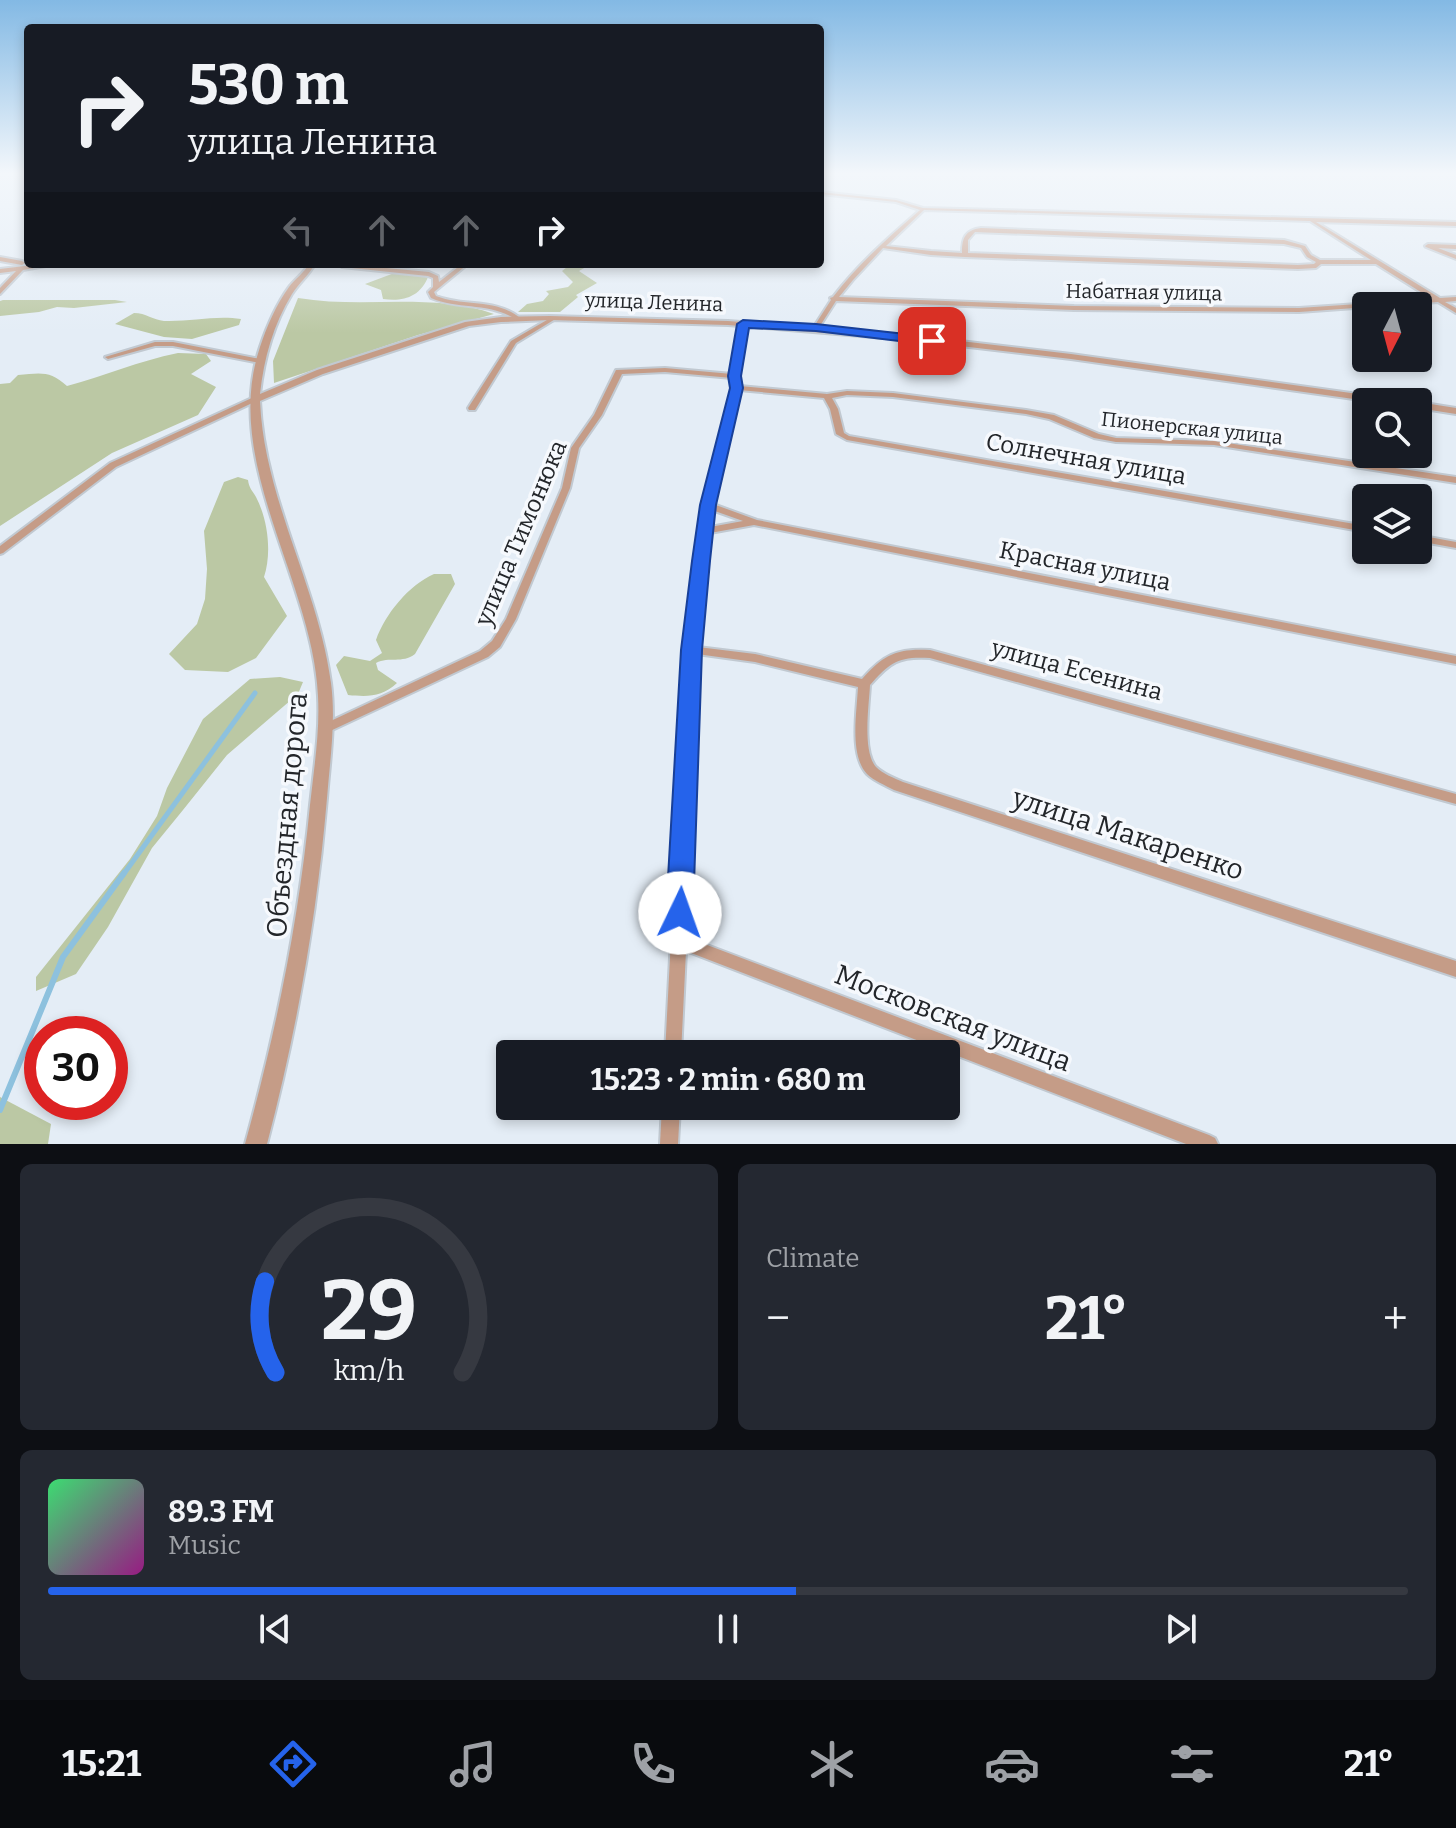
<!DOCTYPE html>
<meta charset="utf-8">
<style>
:root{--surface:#171b24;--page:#242831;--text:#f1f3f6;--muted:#9ea1a6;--line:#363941;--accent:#2563eb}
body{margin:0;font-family:Bitter,serif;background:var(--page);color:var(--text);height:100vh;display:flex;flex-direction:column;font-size:30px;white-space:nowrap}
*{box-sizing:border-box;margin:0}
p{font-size:26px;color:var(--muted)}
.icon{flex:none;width:44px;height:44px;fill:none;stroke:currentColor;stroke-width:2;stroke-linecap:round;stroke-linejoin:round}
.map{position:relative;height:1144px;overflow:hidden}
.drawer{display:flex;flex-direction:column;gap:20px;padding:20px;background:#0d0f14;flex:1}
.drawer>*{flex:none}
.hud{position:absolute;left:24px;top:24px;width:800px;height:244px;border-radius:8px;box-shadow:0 4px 12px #0003;background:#171b24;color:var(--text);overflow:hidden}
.needle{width:52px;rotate:186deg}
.controls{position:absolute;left:1352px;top:292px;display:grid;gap:16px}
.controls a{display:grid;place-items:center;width:80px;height:80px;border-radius:8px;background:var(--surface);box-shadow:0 4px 12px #0003;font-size:40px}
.speed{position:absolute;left:24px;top:1016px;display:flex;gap:16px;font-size:40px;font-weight:700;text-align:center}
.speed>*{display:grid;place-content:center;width:104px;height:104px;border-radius:50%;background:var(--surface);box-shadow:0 4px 12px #0003;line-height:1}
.speed .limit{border:12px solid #d22;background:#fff;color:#111}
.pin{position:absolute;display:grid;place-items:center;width:68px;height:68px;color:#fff;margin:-34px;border-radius:16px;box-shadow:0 4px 12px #0006}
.me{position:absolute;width:88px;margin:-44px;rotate:3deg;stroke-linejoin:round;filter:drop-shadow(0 0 6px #0008)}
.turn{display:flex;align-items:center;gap:28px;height:168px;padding:0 32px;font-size:36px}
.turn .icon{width:104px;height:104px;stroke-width:2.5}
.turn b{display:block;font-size:56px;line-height:68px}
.lanes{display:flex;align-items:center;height:76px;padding:0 32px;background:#0003;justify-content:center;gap:40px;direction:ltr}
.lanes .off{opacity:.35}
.big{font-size:60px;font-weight:700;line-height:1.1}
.drawer .card{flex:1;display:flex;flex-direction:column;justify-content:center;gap:12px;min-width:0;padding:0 28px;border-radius:12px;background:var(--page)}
.drawer .dial{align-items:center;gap:0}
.dial svg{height:208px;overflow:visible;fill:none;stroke:var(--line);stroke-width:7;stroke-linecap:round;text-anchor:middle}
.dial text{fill:var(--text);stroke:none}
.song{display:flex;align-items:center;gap:24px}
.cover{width:96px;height:96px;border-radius:12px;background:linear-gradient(135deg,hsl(140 70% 55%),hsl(310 70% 35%))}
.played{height:8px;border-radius:4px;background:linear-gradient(90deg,var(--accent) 55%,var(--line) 55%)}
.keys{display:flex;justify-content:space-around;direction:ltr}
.heat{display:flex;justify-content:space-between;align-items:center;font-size:44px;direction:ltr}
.drawer .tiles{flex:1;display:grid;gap:20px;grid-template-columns:1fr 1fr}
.card:last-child{grid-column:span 2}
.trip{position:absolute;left:496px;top:1040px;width:464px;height:80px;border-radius:8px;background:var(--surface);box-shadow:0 4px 12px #0003;font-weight:700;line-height:80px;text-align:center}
.dock{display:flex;height:128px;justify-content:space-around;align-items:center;background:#090b0e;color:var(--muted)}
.dock .icon{width:56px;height:56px}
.dock .selected{color:var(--accent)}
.dock b{font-size:36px;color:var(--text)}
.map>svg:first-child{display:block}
.green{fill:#bbc8a4}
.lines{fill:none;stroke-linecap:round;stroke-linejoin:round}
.stream-far1{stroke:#8dc1de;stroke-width:5}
.stream{stroke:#8dc1de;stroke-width:6}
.minor-casing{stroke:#c1c9d1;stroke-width:4}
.tertiary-casing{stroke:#c1c9d1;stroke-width:4}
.minor{fill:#c59c87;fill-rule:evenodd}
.tertiary{fill:#c59c87;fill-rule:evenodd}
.route{fill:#2563eb;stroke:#184099;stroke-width:2}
.labels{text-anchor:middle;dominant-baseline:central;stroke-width:7;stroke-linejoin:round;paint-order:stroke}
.far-street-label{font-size:20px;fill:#23262a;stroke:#f6f9fd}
.street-label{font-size:24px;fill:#23262a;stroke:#f6f9fd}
.near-street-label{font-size:28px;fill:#23262a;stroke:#f6f9fd}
</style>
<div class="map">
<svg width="1456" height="1144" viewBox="0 0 1456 1144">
<rect width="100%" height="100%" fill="#e4edf6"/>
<g class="green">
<polygon points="571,264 591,264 579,271 597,283 576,295 578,297 560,312 518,312 527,304 543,301 549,294 546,291 568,287 573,282 562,271"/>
<path d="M397,272L428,277C420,297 403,302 383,299L381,290L365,284Z"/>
<path d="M298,298C363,309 431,292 494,314L418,335L274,383L273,361Z"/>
<polygon points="3,300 115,300 127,302 74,308 57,307 39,312 0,316 0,301"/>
<path d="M134,313C146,313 153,320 164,321C190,322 215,315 241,319L239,325L192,339L164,337L115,324Z"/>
<path d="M178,353L206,354L211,361L191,374L216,387L198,415L112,453L0,526V384L10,383L18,375C40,373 50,370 67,386C105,376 138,361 178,353Z"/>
<path d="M238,477L248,480C249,488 252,490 256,497C268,520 272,553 264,577L287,616L256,658L228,672L185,670L169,654L197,624L205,599L207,569L204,531L224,482Z"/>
<path d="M434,574H451L455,584L415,654C402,664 389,656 376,663L378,670L397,683C382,697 368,697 348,695L336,665L344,656L370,661L382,653L376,640C385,614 409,585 434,574Z"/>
<polygon points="280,677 303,682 298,694 227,755 183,810 152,848 108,927 76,974 36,991 36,977 130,859 157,816 167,788 203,719 250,679"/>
<polygon points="0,1097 51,1124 48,1144 0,1144"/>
</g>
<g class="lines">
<polyline class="stream-far1" points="123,875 255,693"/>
<polyline class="stream" points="0,1110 63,957 124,873"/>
<defs>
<g id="minor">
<path d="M820,192L896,200L923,208L1456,222V226L1316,222L1440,298L1456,297V301L1445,302L1456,308V313L1438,302L1299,312L1074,310L836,301L818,329L816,330L813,328L831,300L830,298L833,297C858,264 889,237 920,210L896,202L820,194ZM924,210L1310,221L1371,260H1320L1311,255L1305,246L1284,240L981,228C965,230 962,238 962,253L931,251L886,246ZM975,232L1284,244L1301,248L1307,257L1316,262L1314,264L1298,265L968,253V240ZM883,248L931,255L965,257L1298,269L1316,268L1321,264H1376L1432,299L1299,308L1074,306L839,297L853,280Z"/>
<polygon points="1428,244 1456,245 1456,249 1438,248 1456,255 1456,259 1426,247 1425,246"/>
<polygon points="0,257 22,261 25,263 22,265 0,261"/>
<polygon points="41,264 57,264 23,270 0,294 0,288 16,271 0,273 0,269"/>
<path d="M344,264L429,272L438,276L439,282L462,264H468L434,292L436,296C464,307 496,298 520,318L515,319C489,302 459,310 431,298L428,292L433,287V278L428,276L342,267L341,266Z"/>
<polygon points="552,317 557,318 516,343 475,410 469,410 468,408 511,341"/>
<path d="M743,322L746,324L739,376L740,386L827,394L847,391L893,393L1026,410L1054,415L1099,434L1116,438L1214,441L1456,477V483L1214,445L1116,442L1094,438L1049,419L1026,414L893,397L847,395L832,398L838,409L844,433L849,436L1366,526V532L847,440L836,434L830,409L824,398L739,390L713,504L757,520L1456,656V664L754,525L710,533L698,647L755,654L862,679C883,655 897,648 930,650L1456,794V804L930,658C899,656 890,662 870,685C869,705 862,751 876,767C883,774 894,778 903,782L1456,961V977L894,790C885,785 874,781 867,774C849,755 857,711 858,687L755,662L697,654L686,937L1209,1135L1215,1138L1218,1144H1186L686,951L681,1054H665L686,650L703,505L732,388V378L665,372L622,374L602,415L579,448L570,488L516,619L500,647L488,657L328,732L324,734L320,732L318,729L320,726L480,651L492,641L506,619L562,488L571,448L594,415L616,370L665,368L732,374L740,324ZM712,510L743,521L710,527Z"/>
<polygon points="155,342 173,342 260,359 264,361 260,363 173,346 155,346 108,359 105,357"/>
<polygon points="254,397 257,397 261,399 116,467 3,553 0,554 0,546 110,463"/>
<polygon points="1418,535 1456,542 1456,548 1418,541"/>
<polygon points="662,1106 680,1106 678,1144 660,1144"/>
</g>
<g id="tertiary">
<path d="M309,264H315C309,275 299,283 292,294C273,325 264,358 260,394L317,370L465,322L501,317L550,316L728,321L909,335L1071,354L1394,399L1399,402H1375L1071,359L909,340L728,325L550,320L501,322L469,326L323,374L260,401C264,499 318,586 331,683C336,721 330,760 327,798C317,915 297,1030 267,1144H245C276,1032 299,920 310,805C314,768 320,732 318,696C313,581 221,462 260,347C267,326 276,305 289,287C295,279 304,273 309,264Z"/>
<polygon points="1418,402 1456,408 1456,414 1418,408"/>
</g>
</defs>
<use href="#minor" class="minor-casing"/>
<use href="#tertiary" class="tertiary-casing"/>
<use href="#minor" class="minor"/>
<use href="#tertiary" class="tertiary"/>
</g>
<linearGradient id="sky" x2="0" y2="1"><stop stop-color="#83b9e4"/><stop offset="0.52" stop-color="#f3f7fb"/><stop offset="1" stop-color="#f3f7fb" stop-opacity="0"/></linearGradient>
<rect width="1456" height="333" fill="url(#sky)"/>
<polygon class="route" points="743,320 816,324 932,337 938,341 932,345 816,331 749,328 741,376 743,388 716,505 710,561 702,650 693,913 689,922 680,926 670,922 666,913 681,650 692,561 700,505 730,388 728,376 737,324"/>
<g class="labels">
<g class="far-street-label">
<text transform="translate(1144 292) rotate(1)">Набатная улица</text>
<text transform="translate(654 302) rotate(2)">улица Ленина</text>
<text transform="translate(1192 428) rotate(6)">Пионерская улица</text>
</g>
<g class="street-label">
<text transform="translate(1086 459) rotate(10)">Солнечная улица</text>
<text transform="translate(521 533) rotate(-67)">улица Тимонюка</text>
<text transform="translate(1085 566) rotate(11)">Красная улица</text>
<text transform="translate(1077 670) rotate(15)">улица Есенина</text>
</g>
<g class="near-street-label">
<text transform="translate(287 815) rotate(-85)">Объездная дорога</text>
<text transform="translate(1128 834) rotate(18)">улица Макаренко</text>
<text transform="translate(953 1018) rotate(21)">Московская улица</text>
</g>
</g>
</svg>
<div class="controls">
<a><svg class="needle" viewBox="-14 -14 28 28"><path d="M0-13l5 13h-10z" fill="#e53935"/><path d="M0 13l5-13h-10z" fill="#9ea1a6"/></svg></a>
<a><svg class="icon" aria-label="search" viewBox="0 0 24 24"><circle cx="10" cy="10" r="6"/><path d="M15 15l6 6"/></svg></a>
<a><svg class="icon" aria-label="layers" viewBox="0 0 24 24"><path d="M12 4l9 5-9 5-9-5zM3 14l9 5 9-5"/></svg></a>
</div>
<div class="speed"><div class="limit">30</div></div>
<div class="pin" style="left:932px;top:341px;background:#d93025"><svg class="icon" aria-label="arrive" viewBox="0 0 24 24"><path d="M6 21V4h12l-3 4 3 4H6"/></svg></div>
<svg class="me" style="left:680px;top:913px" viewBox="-20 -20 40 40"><circle r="19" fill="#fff"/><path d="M0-13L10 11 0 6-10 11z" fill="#2563eb"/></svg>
<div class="trip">15:23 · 2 min · 680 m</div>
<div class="hud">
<div class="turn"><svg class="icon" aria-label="right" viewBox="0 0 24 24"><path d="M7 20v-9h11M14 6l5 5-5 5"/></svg><div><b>530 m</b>улица Ленина</div></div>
<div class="lanes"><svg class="icon off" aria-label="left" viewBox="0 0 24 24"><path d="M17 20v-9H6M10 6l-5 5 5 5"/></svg><svg class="icon off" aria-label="ahead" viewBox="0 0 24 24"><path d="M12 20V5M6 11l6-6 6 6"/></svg><svg class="icon off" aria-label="ahead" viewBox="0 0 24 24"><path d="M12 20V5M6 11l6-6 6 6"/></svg><svg class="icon" aria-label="right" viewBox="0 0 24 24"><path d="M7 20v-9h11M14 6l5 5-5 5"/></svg></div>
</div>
</div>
<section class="drawer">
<div class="tiles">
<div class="card dial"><svg viewBox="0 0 100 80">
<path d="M14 69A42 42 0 1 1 86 69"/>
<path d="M14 69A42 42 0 0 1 10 34" stroke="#2563eb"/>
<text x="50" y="56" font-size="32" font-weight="700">29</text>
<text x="50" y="72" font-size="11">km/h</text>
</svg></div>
<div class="card"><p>Climate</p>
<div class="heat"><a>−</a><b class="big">21°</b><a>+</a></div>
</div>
<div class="card">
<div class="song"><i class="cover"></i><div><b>89.3 FM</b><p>Music</p></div></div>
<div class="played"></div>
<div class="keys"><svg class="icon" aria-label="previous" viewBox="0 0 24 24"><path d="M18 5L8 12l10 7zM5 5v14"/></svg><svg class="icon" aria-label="pause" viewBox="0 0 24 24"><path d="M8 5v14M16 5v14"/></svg><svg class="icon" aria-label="next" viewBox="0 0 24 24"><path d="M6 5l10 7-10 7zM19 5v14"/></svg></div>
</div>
</div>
</section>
<nav class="dock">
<b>15:21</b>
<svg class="icon selected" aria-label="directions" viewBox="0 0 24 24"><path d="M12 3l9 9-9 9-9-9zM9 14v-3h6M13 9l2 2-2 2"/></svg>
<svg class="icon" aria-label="music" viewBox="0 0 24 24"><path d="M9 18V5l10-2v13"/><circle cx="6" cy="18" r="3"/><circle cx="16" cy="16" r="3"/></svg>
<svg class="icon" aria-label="phone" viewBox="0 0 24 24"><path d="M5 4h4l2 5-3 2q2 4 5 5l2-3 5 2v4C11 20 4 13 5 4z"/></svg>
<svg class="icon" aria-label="climate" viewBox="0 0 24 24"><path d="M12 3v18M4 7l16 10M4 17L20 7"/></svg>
<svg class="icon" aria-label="car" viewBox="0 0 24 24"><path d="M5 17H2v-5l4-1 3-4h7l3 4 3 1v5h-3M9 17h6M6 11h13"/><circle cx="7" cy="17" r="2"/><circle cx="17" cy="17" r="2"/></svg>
<svg class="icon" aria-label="filters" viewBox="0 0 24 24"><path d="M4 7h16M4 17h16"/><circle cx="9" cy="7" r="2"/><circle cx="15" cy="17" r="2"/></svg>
<b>21°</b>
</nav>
